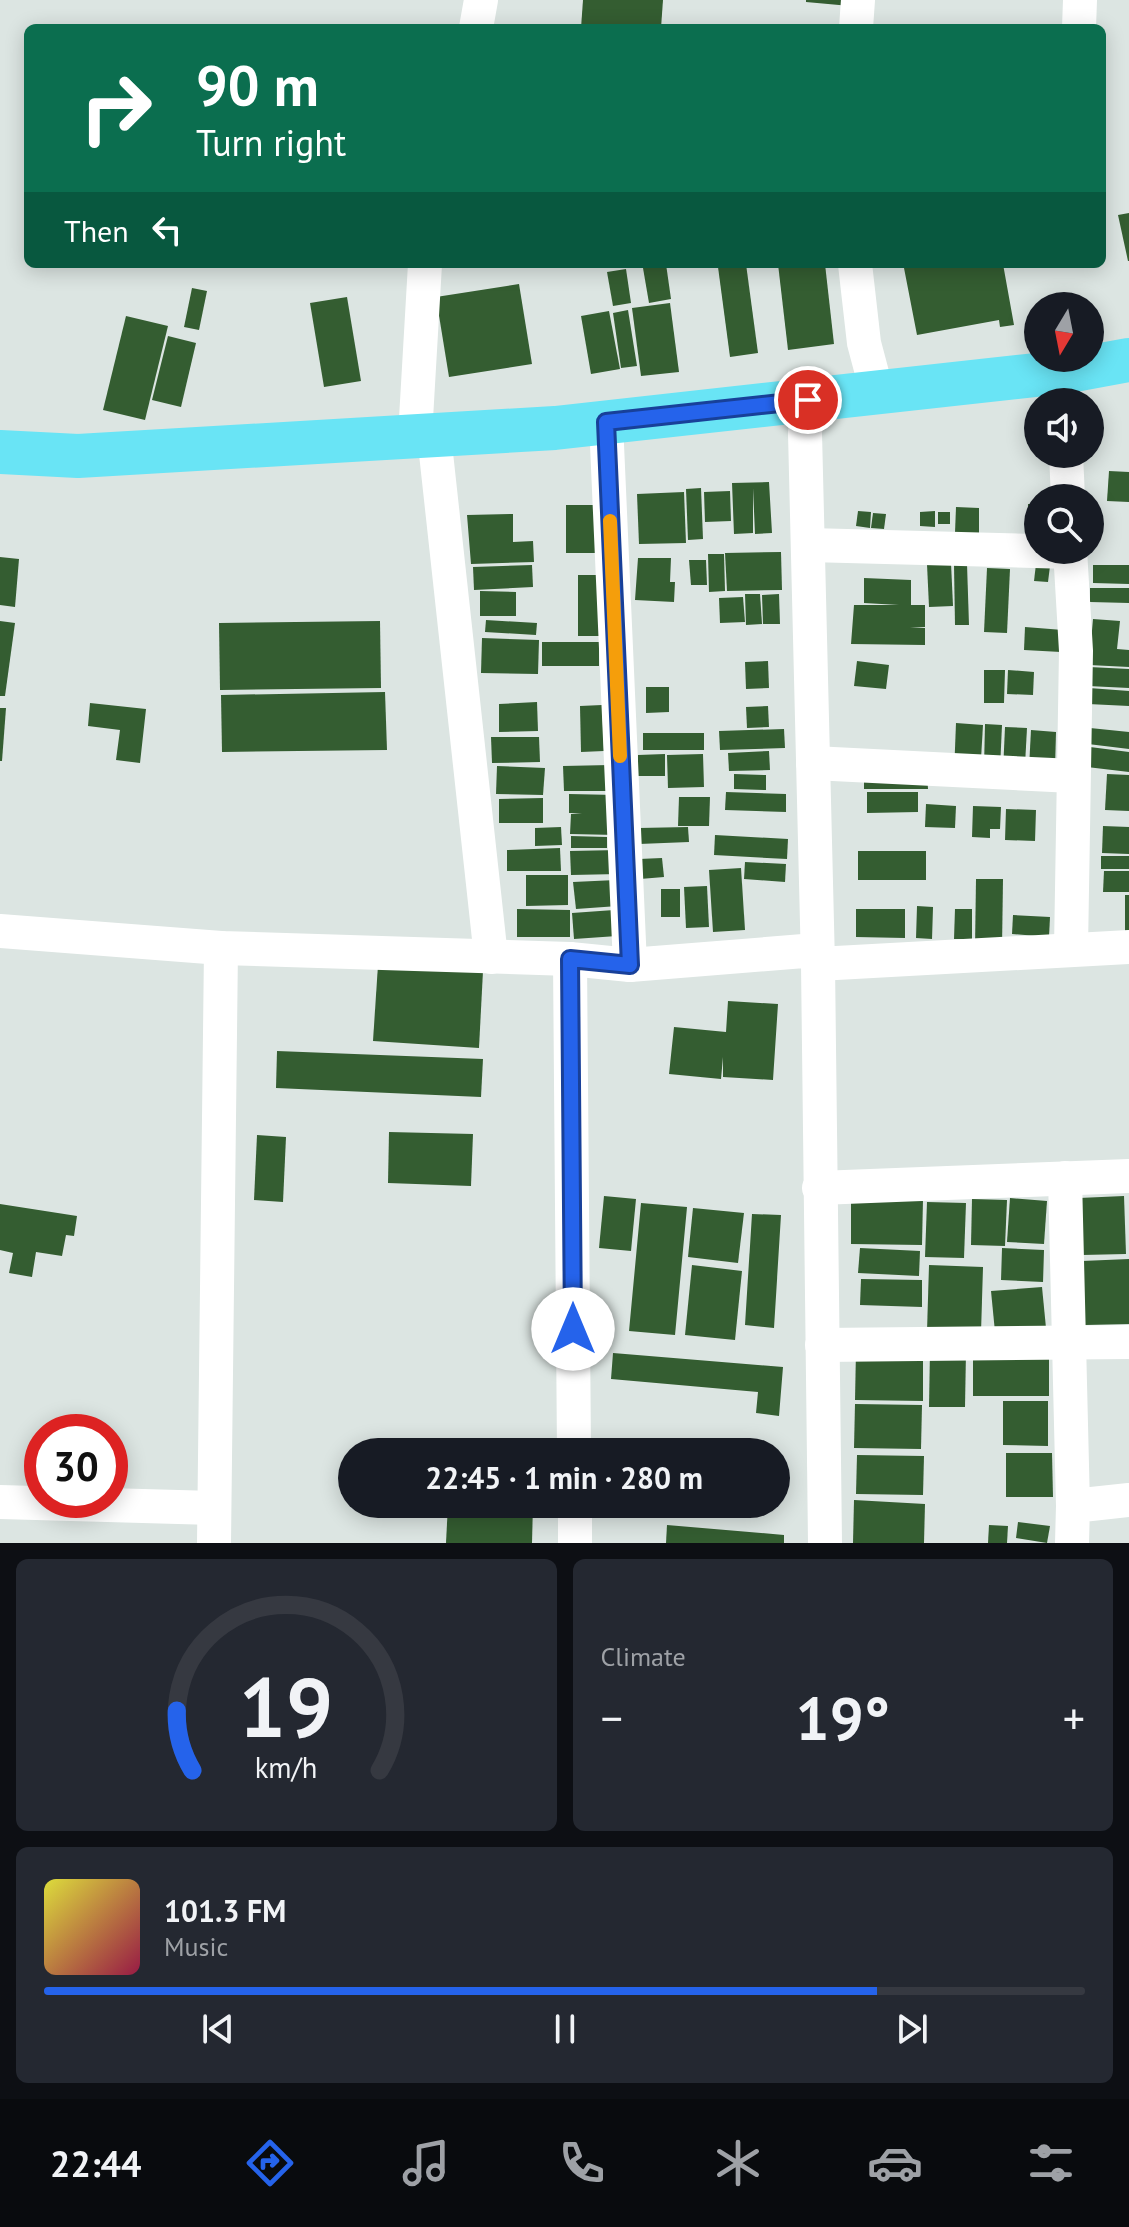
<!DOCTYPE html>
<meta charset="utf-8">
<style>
:root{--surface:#171b24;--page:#242831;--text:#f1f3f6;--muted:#9ea1a6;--line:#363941;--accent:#2563eb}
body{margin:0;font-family:"PT Sans",sans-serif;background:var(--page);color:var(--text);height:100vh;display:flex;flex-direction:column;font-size:30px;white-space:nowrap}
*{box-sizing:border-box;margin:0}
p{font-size:26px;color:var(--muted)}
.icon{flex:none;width:44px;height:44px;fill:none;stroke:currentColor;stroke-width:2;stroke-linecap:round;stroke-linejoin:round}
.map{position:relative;height:1543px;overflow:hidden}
.details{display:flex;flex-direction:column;gap:16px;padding:16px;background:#0d0f14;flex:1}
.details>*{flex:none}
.hud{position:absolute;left:24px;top:24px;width:1082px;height:244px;border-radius:12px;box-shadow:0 4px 20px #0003;background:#0b6e4f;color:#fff;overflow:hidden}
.needle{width:52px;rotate:190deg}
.controls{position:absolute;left:1024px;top:292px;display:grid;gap:16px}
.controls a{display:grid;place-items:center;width:80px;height:80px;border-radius:50%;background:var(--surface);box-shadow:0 4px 20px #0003;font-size:40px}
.speed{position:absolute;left:24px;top:1414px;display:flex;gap:16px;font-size:40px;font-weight:700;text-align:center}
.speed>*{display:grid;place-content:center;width:104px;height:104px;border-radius:50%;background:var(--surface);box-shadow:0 4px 20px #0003;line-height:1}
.speed .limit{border:12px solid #d22;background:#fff;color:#111}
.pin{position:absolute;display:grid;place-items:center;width:68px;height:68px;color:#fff;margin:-34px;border:4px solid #fff;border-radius:50%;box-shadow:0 2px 8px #0007}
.me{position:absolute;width:88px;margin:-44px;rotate:0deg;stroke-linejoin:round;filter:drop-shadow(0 0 6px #0008)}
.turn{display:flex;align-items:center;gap:28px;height:168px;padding:0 40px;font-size:36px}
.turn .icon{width:104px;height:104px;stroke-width:2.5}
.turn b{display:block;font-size:56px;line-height:68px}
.then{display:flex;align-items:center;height:76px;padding:0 40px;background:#0003;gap:16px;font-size:30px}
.big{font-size:60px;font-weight:800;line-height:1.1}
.details .widget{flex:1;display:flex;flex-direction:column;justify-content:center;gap:12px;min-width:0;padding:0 28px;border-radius:12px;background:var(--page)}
.details .dial{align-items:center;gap:0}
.dial svg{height:208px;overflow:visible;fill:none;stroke:var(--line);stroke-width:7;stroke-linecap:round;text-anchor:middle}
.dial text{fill:var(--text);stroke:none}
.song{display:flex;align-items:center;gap:24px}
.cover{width:96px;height:96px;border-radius:12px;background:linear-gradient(135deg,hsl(60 70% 55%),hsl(340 70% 35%))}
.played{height:8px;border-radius:4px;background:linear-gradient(90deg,var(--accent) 80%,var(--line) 80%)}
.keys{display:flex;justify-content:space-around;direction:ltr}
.heat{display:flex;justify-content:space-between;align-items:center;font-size:44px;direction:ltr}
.details .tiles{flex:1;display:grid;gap:16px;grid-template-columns:1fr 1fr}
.widget:last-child{grid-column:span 2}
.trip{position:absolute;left:338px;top:1438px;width:452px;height:80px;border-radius:40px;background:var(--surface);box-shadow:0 4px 20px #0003;font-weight:800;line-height:80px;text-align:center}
.menu{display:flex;height:128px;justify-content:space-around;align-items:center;background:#090b0e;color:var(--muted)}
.menu .icon{width:56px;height:56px}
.menu .active{color:var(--accent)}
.menu b{font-size:36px;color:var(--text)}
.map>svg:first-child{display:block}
.building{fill:#345d31}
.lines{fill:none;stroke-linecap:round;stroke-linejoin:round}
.street{stroke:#fff;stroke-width:34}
.primary{stroke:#69e4f5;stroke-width:44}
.route-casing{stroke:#184099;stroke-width:20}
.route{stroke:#2563eb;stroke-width:14}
.slow{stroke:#f59e0b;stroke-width:14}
</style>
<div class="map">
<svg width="1129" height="1543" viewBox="0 0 1129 1543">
<rect width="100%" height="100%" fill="#dce5e2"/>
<g class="building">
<polygon points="583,0 663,0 661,28 581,28"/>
<polygon points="806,0 851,0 850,6 806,2"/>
<polygon points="1129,213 1129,261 1128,261 1118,215"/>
<polygon points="666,264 671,299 649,303 643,268"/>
<polygon points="746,264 758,353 730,357 718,267"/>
<polygon points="778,264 825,264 834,344 788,350"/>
<polygon points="925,264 1003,264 1014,325 1000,327 999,320 917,335 904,268"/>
<polygon points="626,269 631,303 613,306 607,272"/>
<polygon points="519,284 532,364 449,377 436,297"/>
<polygon points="192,288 207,291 199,330 184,327"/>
<polygon points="347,297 361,381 324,387 310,303"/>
<polygon points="670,303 679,372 641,376 632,308"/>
<polygon points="628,310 637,366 621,368 613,313"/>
<polygon points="609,311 620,369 591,374 581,316"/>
<polygon points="126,316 168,326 145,420 103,410"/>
<polygon points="168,336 196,343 181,407 152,400"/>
<polygon points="1109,471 1129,472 1129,502 1107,501"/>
<polygon points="769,482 772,533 755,534 753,488 753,533 734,534 732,483"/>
<polygon points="701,488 703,539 688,540 686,489"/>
<polygon points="730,491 731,521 705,522 704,492"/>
<polygon points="684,492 686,543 639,544 637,494"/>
<polygon points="1028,504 1038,504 1038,536 1027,536"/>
<polygon points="566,505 608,505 609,553 566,553"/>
<polygon points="956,507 979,508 979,534 955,533"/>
<polygon points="858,511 871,512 870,528 856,526"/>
<polygon points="935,511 935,527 920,526 920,512"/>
<rect x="938" y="512" width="12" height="12"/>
<polygon points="873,513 886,514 884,529 871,528"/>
<polygon points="513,514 513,542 533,541 534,562 471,564 467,515"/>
<polygon points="781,552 782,590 727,591 725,553"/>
<polygon points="708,554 724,554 725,591 709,592"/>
<polygon points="0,557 19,559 15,607 0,605"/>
<polygon points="638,558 671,558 670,582 675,582 674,602 635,600"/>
<polygon points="689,560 706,560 707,585 691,585"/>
<polygon points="951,563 953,606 929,607 927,564"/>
<polygon points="967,564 969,625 955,625 954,565"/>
<polygon points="1036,564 1050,566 1048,582 1034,581"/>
<polygon points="532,565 533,587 474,590 473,567"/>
<polygon points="1093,565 1129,565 1129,584 1093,583"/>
<polygon points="987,568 1010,569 1007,633 984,632"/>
<rect x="578" y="575" width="21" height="61"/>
<polygon points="864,578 911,580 911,605 925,605 925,627 910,628 925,628 925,645 851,644 854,605 899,605 864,603"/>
<polygon points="1090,588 1129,588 1129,603 1090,602"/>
<polygon points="480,591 516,592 516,616 480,616"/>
<polygon points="745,594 760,594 762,624 746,625"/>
<polygon points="779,594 780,624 763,624 762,595"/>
<polygon points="743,597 745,622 720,623 719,598"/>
<polygon points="1093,619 1120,621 1117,649 1129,650 1129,667 1089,665"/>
<polygon points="486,620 537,623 536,635 485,632"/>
<polygon points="0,621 15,623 5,696 0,696"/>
<polygon points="380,621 381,688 220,690 219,623"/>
<polygon points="1025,627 1063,630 1061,652 1024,650"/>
<polygon points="482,638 539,640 538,674 481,673"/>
<rect x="542" y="642" width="57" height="24"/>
<polygon points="768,661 769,688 746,689 745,662"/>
<polygon points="857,661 889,665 886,689 854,686"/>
<polygon points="1089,667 1129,669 1129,688 1088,686"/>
<polygon points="984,670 1005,670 1004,703 984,703"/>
<polygon points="1008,670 1034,672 1033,695 1007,694"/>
<polygon points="646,687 669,687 669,712 646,713"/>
<polygon points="1089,688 1129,691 1129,706 1088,704"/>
<polygon points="385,692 387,750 222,752 221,695"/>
<polygon points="537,702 538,731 499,732 499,704"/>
<polygon points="90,703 146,709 140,763 116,760 120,730 88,726"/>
<polygon points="602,705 604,751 581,752 580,706"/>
<polygon points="768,706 769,727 747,728 746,707"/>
<polygon points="0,708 6,708 2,761 0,761"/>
<polygon points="956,723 983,725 980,776 954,774"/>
<polygon points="985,724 1002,725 1000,769 984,768"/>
<polygon points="1005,727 1027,728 1025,765 1003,772"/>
<polygon points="1090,728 1129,732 1129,749 1088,744"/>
<polygon points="784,729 785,748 720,750 719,731"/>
<polygon points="1031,730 1056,732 1055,769 1029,768"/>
<rect x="643" y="733" width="61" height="17"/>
<polygon points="491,737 539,737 540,762 492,763"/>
<polygon points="1090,747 1129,752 1129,772 1087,767"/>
<polygon points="769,751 770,770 729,771 728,753"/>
<polygon points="665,754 665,776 638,776 638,755"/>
<polygon points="703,754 704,787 668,788 667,755"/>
<polygon points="610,765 610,791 564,791 563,766"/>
<polygon points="497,766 545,768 543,795 496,794"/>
<polygon points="734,774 766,775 766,790 734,789"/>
<polygon points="927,774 928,789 864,789 864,775"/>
<polygon points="1107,774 1129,775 1129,811 1105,810"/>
<polygon points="726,792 786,794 786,812 725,810"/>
<polygon points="867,792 918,792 918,812 867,813"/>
<polygon points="569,794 616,795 617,835 570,834 571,814 582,813 569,813"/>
<polygon points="679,797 710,797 709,826 678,826"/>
<polygon points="543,798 543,823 499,823 499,799"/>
<polygon points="926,804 956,806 955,828 925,827"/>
<polygon points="973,806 1001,807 1000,829 990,829 990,838 972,837"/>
<polygon points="1006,809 1036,810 1035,841 1005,840"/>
<polygon points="1103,826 1129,827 1129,854 1102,853"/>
<polygon points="561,827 562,845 535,846 535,828"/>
<polygon points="688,827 689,842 639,844 639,828"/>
<polygon points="715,835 788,839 787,859 714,855"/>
<polygon points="571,836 607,837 607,848 571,848"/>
<polygon points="560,848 561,871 507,871 507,850"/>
<polygon points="619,850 619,874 571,875 570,851"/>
<rect x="858" y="851" width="68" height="29"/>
<rect x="1101" y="856" width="28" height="13"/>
<polygon points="662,858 664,877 640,879 639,859"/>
<polygon points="745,862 786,864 785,882 744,879"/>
<polygon points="741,868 745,930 713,932 709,870"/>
<polygon points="1104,871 1129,871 1129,892 1103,892"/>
<polygon points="526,875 568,875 568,905 526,906"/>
<polygon points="976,879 1003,879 1002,948 975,948"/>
<polygon points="616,880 618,906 576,909 573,882"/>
<polygon points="707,886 709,927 686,928 684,887"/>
<rect x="661" y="889" width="19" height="28"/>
<rect x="1125" y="895" width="4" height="41"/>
<polygon points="917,906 933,907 932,939 916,938"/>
<polygon points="517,909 570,910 570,937 517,937"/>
<polygon points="856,909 905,909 905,938 856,937"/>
<polygon points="955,909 972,909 972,939 954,939"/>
<polygon points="614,910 617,936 574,939 572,913"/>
<polygon points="1013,915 1050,917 1049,937 1012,934"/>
<polygon points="378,965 483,971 479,1048 373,1041"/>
<polygon points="728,1001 778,1004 773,1080 723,1077 723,1057 721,1079 669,1074 674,1027 726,1032"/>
<polygon points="277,1051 483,1059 481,1097 276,1088"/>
<polygon points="389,1132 473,1134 471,1186 388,1183"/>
<polygon points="257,1135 286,1137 283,1202 254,1200"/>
<polygon points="604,1196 636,1199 631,1251 599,1248"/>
<polygon points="1124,1196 1126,1254 1082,1255 1079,1198"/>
<polygon points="851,1198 923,1199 922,1245 851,1244"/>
<polygon points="1010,1198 1047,1201 1044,1244 1007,1242"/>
<polygon points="972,1199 1007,1200 1005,1246 971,1245"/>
<polygon points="927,1202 966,1203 964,1258 925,1257"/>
<polygon points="641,1203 687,1207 675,1335 629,1331"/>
<polygon points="0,1204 77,1216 74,1236 66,1235 62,1256 36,1252 32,1277 9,1273 13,1253 0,1250"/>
<polygon points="693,1208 744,1213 738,1263 688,1257"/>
<polygon points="752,1214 781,1215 774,1328 745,1325"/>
<polygon points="860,1248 920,1251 919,1276 858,1273"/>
<polygon points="1002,1248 1044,1250 1043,1282 1001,1280"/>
<polygon points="1129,1259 1129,1324 1085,1325 1082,1261"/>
<polygon points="692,1265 742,1271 735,1340 685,1335"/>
<polygon points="929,1265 983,1267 981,1333 927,1332"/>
<polygon points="861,1279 922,1280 922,1307 860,1305"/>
<polygon points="1042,1287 1046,1328 995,1332 991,1291"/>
<polygon points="930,1350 966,1351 965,1407 929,1407"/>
<polygon points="856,1351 923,1352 923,1401 855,1400"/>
<rect x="973" y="1351" width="76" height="45"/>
<polygon points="613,1353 783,1367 779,1416 756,1413 758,1392 611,1379"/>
<polygon points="1003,1401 1048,1401 1048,1446 1003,1445"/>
<polygon points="855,1404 922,1405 921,1449 854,1448"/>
<polygon points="400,1439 535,1443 535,1452 399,1452"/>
<polygon points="1006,1453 1052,1453 1053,1497 1006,1497"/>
<polygon points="857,1455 924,1456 923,1495 856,1494"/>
<polygon points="854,1500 925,1504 924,1543 853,1543"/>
<polygon points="448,1504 533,1504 532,1543 446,1543"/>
<polygon points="1018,1522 1050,1526 1047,1543 1016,1538"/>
<polygon points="667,1525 784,1535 784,1543 666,1543"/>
<polygon points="989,1525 1008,1526 1007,1543 988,1543"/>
</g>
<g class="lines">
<g class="street">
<polyline points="476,28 481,0"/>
<polyline points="856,28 858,0"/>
<polyline points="1079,28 1080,0"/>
<polyline points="855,264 864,343 877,392"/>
<polyline points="1063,372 1064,402"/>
<polyline points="808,400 805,433 818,964 825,1543"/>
<polyline points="606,422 630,965"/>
<polyline points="434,435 491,957"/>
<polyline points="415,436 425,264"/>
<polyline points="1066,454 1068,498"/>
<polyline points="809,545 1070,552"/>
<polyline points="1070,550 1076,651 1071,949"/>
<polyline points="813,763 1073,776"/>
<polyline points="0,931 221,948 570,959 630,965 816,950 818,964 1129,947"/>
<polyline points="570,959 574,1452"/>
<polyline points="1065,1178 1073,1506"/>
<polyline points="819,1188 1129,1176"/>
<polyline points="822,1345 1129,1342"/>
<polyline points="0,1502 214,1508"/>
<polyline points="575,1504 575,1543"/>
<polyline points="214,1543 221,948"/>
<polyline points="1072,1543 1073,1506 1129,1500"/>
</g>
<polyline class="primary" points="0,452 78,456 555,428 1063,372 1129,360"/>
</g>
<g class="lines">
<defs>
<polyline id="route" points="573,1329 570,959 630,965 606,422 808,400"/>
</defs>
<use href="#route" class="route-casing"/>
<use href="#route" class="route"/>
<polyline class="slow" points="610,521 620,756"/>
</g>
</svg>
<div class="controls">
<a><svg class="needle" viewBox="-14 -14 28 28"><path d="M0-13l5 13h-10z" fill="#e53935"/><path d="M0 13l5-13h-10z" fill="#9ea1a6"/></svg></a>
<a><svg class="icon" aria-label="sound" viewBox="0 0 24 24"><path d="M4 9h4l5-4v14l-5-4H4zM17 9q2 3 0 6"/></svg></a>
<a><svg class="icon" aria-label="search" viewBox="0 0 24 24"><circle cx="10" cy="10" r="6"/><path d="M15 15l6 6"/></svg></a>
</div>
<div class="speed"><div class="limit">30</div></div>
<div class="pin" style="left:808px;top:400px;background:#d93025"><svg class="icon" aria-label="arrive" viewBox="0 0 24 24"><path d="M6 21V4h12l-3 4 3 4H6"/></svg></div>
<svg class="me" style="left:573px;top:1329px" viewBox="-20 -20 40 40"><circle r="19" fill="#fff"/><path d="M0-13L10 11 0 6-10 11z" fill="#2563eb"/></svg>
<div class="trip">22:45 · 1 min · 280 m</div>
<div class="hud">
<div class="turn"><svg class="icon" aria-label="right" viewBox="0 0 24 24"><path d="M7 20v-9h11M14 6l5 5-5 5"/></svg><div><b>90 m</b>Turn right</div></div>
<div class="then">Then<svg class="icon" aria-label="left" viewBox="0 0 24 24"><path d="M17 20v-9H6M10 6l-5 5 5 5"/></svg></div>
</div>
</div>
<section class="details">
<div class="tiles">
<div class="widget dial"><svg viewBox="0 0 100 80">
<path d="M14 69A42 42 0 1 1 86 69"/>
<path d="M14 69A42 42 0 0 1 8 46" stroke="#2563eb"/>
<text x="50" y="56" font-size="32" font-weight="700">19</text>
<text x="50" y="72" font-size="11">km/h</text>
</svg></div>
<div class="widget"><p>Climate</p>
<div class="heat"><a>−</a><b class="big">19°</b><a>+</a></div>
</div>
<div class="widget">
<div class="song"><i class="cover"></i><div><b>101.3 FM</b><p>Music</p></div></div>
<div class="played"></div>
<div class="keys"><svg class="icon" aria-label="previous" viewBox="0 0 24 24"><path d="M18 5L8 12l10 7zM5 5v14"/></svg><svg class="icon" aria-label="pause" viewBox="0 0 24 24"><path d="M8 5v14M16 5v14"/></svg><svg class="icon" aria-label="next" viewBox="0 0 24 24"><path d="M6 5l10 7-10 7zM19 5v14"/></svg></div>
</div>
</div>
</section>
<nav class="menu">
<b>22:44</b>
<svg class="icon active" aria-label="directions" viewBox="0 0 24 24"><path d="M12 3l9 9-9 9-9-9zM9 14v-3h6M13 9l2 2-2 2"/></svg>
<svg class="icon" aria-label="music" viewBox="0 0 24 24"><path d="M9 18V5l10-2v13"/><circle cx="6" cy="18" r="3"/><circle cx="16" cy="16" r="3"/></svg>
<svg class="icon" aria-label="phone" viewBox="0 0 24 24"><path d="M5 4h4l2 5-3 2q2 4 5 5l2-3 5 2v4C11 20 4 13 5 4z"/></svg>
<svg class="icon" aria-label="climate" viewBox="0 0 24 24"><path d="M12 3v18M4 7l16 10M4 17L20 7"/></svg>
<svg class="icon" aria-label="car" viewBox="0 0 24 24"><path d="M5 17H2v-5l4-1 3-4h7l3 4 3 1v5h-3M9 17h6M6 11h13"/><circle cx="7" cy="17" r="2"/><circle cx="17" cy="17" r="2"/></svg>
<svg class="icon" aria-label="filters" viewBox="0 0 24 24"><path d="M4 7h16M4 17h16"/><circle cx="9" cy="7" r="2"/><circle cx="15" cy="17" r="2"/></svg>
</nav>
